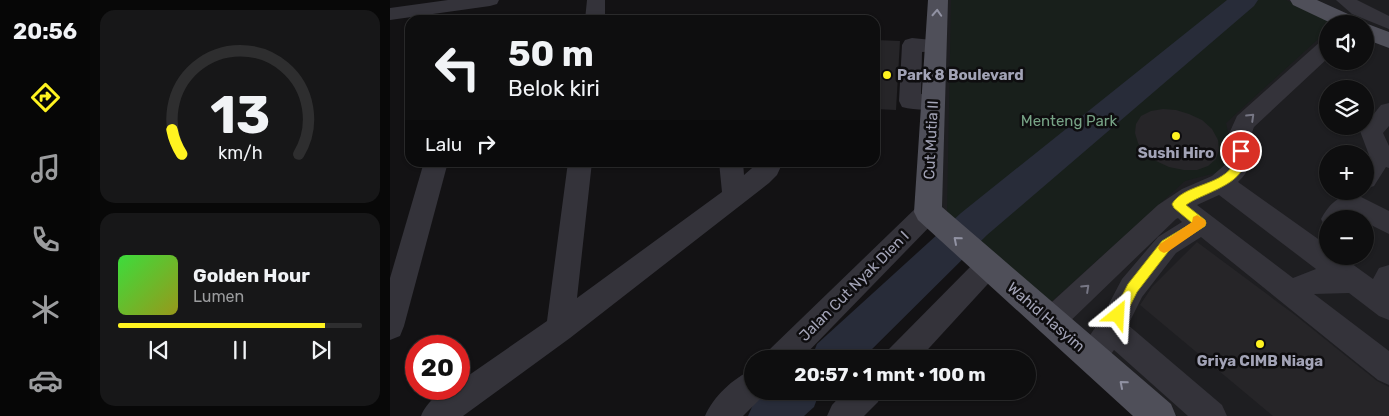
<!DOCTYPE html>
<html lang="id">
<meta charset="utf-8">
<style>
:root{--surface:#0e0e0f;--page:#171718;--text:#f1f3f6;--muted:#9b9c9e;--line:#2e2e2f;--accent:#fff320}
body{margin:0;font-family:Rubik,sans-serif;background:var(--page);color:var(--text);height:100vh;display:flex;flex-direction:column;font-size:19px;white-space:nowrap}
*{box-sizing:border-box;margin:0}
p{font-size:16px;color:var(--muted)}
.icon{flex:none;width:28px;height:28px;fill:none;stroke:currentColor;stroke-width:2;stroke-linecap:round;stroke-linejoin:round}
.map{position:relative;flex:1;overflow:hidden}
.sheet{display:flex;flex-direction:column;gap:10px;padding:10px;background:#080808;width:300px}
.sheet>*{flex:none}
.guide{position:absolute;left:15px;top:15px;width:475px;height:152px;border-radius:15px;box-shadow:0 1px 4px #0004,0 0 0 1px var(--line);background:#0e0e0f;color:var(--text);overflow:hidden}
.buttons{position:absolute;left:929px;top:15px;display:grid;gap:10px}
.buttons a{display:grid;place-items:center;width:55px;height:55px;border-radius:50%;background:var(--surface);box-shadow:0 1px 4px #0004,0 0 0 1px var(--line);font-size:25px}
.speed{position:absolute;left:15px;top:335px;display:flex;gap:10px;font-size:25px;font-weight:700;text-align:center}
.speed>*{display:grid;place-content:center;width:65px;height:65px;border-radius:50%;background:var(--surface);box-shadow:0 1px 4px #0004,0 0 0 1px var(--line);line-height:1}
.speed .limit{border:8px solid #d22;background:#fff;color:#111}
.pin{position:absolute;display:grid;place-items:center;width:42px;height:42px;color:#fff;margin:-21px;border:2px solid #fff;border-radius:50%;box-shadow:0 1px 5px #0007}
.me{position:absolute;width:55px;margin:-28px;rotate:27deg;stroke-linejoin:round;filter:drop-shadow(0 0 4px #0008)}
.turn{display:flex;align-items:center;gap:18px;height:105px;padding:0 20px;font-size:22px}
.turn .icon{width:65px;height:65px;stroke-width:2.5}
.turn b{display:block;font-size:35px;line-height:42px}
.then{display:flex;align-items:center;height:48px;padding:0 20px;background:#0003;gap:10px;font-size:19px}
.sheet .tile{flex:1;display:flex;flex-direction:column;justify-content:center;gap:8px;min-width:0;padding:0 18px;border-radius:15px;background:var(--page)}
.sheet .dial{align-items:center;gap:0}
.dial svg{height:130px;overflow:visible;fill:none;stroke:var(--line);stroke-width:7;stroke-linecap:round;text-anchor:middle}
.dial text{fill:var(--text);stroke:none}
.song{display:flex;align-items:center;gap:15px}
.cover{width:60px;height:60px;border-radius:8px;background:linear-gradient(135deg,hsl(120 70% 55%),hsl(60 70% 35%))}
.played{height:5px;border-radius:2px;background:linear-gradient(90deg,var(--accent) 85%,var(--line) 85%)}
.keys{display:flex;justify-content:space-around;direction:ltr}
.trip{position:absolute;left:354px;top:350px;width:292px;height:50px;border-radius:25px;background:var(--surface);box-shadow:0 1px 4px #0004,0 0 0 1px var(--line);font-weight:700;line-height:50px;text-align:center}
main{display:flex;flex:1;min-height:0}
.dock{display:flex;flex-direction:column;width:90px;justify-content:space-around;align-items:center;background:#060606;color:var(--muted)}
.dock .icon{width:35px;height:35px}
.dock .current{color:var(--accent)}
.dock b{font-size:22px;color:var(--text)}
.map>svg:first-child{display:block}
.built{fill:#1e1e21;fill-rule:evenodd}
.green{fill:#181f1b}
.lines{fill:none;stroke-linecap:round;stroke-linejoin:round}
.river{fill:#282c39;fill-rule:evenodd}
.building{fill:#262528}
.minor{fill:#34333a;fill-rule:evenodd}
.major{fill:#4f4f59;fill-rule:evenodd}
.oneway{stroke:#9192a3}
.oneway2{stroke:#767684}
.route{fill:#fff320;stroke:#a69e15}
.slow{fill:#f59e0b}
.poi-dot{fill:#fff320;stroke:#0e0d0f;stroke-width:2}
.labels{text-anchor:middle;dominant-baseline:central;stroke-width:5;stroke-linejoin:round;paint-order:stroke}
.poi-label{font-size:15px;font-weight:bold;fill:#a2a3b6;stroke:#0e0d0f}
.park-label{font-size:15px;fill:#77a386;stroke:#0e0d0f}
.street-label{font-size:15px;fill:#a2a3b6;stroke:#0e0d0f}
</style>
<main>
<nav class="dock">
<b>20:56</b>
<svg class="icon current" aria-label="directions" viewBox="0 0 24 24"><path d="M12 3l9 9-9 9-9-9zM9 14v-3h6M13 9l2 2-2 2"/></svg>
<svg class="icon" aria-label="music" viewBox="0 0 24 24"><path d="M9 18V5l10-2v13"/><circle cx="6" cy="18" r="3"/><circle cx="16" cy="16" r="3"/></svg>
<svg class="icon" aria-label="phone" viewBox="0 0 24 24"><path d="M5 4h4l2 5-3 2q2 4 5 5l2-3 5 2v4C11 20 4 13 5 4z"/></svg>
<svg class="icon" aria-label="climate" viewBox="0 0 24 24"><path d="M12 3v18M4 7l16 10M4 17L20 7"/></svg>
<svg class="icon" aria-label="car" viewBox="0 0 24 24"><path d="M5 17H2v-5l4-1 3-4h7l3 4 3 1v5h-3M9 17h6M6 11h13"/><circle cx="7" cy="17" r="2"/><circle cx="17" cy="17" r="2"/></svg>
</nav>
<section class="sheet">
<div class="tile dial"><svg viewBox="0 0 100 80">
<path d="M14 69A42 42 0 1 1 86 69"/>
<path d="M14 69A42 42 0 0 1 8 54" stroke="#fff320"/>
<text x="50" y="56" font-size="32" font-weight="700">13</text>
<text x="50" y="72" font-size="11">km/h</text>
</svg></div>
<div class="tile">
<div class="song"><i class="cover"></i><div><b>Golden Hour</b><p>Lumen</p></div></div>
<div class="played"></div>
<div class="keys"><svg class="icon" aria-label="previous" viewBox="0 0 24 24"><path d="M18 5L8 12l10 7zM5 5v14"/></svg><svg class="icon" aria-label="pause" viewBox="0 0 24 24"><path d="M8 5v14M16 5v14"/></svg><svg class="icon" aria-label="next" viewBox="0 0 24 24"><path d="M6 5l10 7-10 7zM19 5v14"/></svg></div>
</div>
</section>
<div class="map">
<svg width="999" height="416" viewBox="0 0 999 416">
<rect width="100%" height="100%" fill="#131214"/>
<path class="built" d="M551,0H999V416H787L551,217ZM938,24H975V61H938ZM938,89H975V126H938ZM938,154H975V191H938ZM938,219H975V256H938Z"/>
<polygon class="green" points="561,0 896,0 947,23 938,24 937,31 836,123 843,155 829,172 795,181 661,302 557,216"/>
<g class="lines">
<g class="river">
<polygon points="837,0 868,0 864,6 597,235 472,359 421,359 427,344 571,213"/>
<polygon points="375,391 430,391 424,407 414,416 358,416 365,400"/>
</g>
</g>
<g class="building">
<polygon points="485,40 510,41 506,110 485,109"/>
<polygon points="773,109 786,110 799,114 812,120 822,129 828,140 829,150 826,159 818,166 807,170 794,170 779,167 766,161 755,153 748,143 745,133 746,124 751,116 761,111"/>
<polygon points="807,242 905,315 987,381 999,387 999,416 883,416 750,305 762,287"/>
</g>
<g class="lines">
<g class="minor">
<polygon points="58,0 109,0 107,4 100,6 0,20 0,8"/>
<polygon points="197,0 215,0 215,20 195,20"/>
<polygon points="946,0 967,0 999,16 999,29 962,14"/>
<path d="M522,38L552,41L555,46L552,51L532,52L531,94L551,96L554,102L551,108C539,111 524,110 512,107L509,101L512,45L515,40Z"/>
<path d="M938,39V58L864,127C855,149 869,163 848,182L938,246V256H951L983,279L989,268L999,265V320L989,316L959,293L924,294L999,351V385L988,380L811,237L786,253L752,297L738,325L832,405L837,416H798L724,350L712,367L702,371L692,367L687,357L692,347L711,319L732,279L768,237L792,222L788,218L786,219L671,330L661,334L651,330L647,321L651,312L768,205L792,189L822,176L837,163L838,136L847,116L931,41ZM829,195L926,269L903,278L807,205Z"/>
<polygon points="999,103 999,126 993,133 999,146 999,168 996,167 984,186 975,189 975,161 979,155 970,131 991,105"/>
<polygon points="34,162 58,162 14,326 10,336 0,340 0,278"/>
<path d="M178,162H202L187,298L332,192L329,162H353L354,175L369,162H393L387,175L379,183L180,338L73,416H31C37,401 52,389 69,389V382L157,321Z"/>
<path d="M963,193L999,211V234L975,222V219H969L963,215L959,219H938V227H935L931,219C939,204 947,197 963,193Z"/>
<polygon points="538,202 547,205 551,212 547,219 411,359 375,359 380,349 529,205"/>
<polygon points="598,254 607,258 611,266 607,274 529,359 494,359 499,349 589,258"/>
<path d="M362,370V391H375L373,396L353,416H315C323,397 343,378 362,370Z"/>
<polygon points="455,391 492,391 488,402 474,416 437,416 442,405"/>
</g>
<g class="major">
<polygon points="538,0 558,0 552,207 781,404 786,416 743,416 528,220 524,212"/>
<polygon points="900,0 927,0 969,19 972,24 943,24 903,5"/>
<polygon points="975,23 999,32 999,48 975,39 975,24 972,24"/>
</g>
</g>
<defs><path id="oneway-chevron" d="M-2-3.5L2.5 0L-2 3.5" fill="none" stroke-width="1.6" stroke-linecap="round" stroke-linejoin="round" transform="scale(1.25)"/></defs>
<g class="oneway">
<use href="#oneway-chevron" transform="translate(547 13) rotate(-87)"/>
<use href="#oneway-chevron" transform="translate(567 240) rotate(-139)"/>
<use href="#oneway-chevron" transform="translate(733 384) rotate(-139)"/>
</g>
<g class="oneway2">
<use href="#oneway-chevron" transform="translate(861 117) rotate(-44)"/>
<use href="#oneway-chevron" transform="translate(696 288) rotate(-43)"/>
</g>
<path class="route" d="M851,147L856,151C855,156 855,162 853,167C847,186 811,194 796,205L815,220L816,223L815,226L781,248L747,292L733,320L728,321L724,320L722,315L738,284L772,241L802,223L784,208L782,204C793,185 828,186 842,167C844,163 845,156 845,151Z"/>
<polygon class="slow" points="807,215 815,220 816,223 815,226 779,251 774,253 770,251 768,248 770,244 802,222 803,217"/>
<g class="poi-dot">
<circle cx="497" cy="75" r="5"/>
<circle cx="786" cy="136" r="5"/>
<circle cx="870" cy="344" r="5"/>
</g>
<g class="labels">
<g class="poi-label">
<text x="507" y="75" text-anchor="start">Park 8 Boulevard</text>
<text x="786" y="153">Sushi Hiro</text>
<text x="870" y="361">Griya CIMB Niaga</text>
</g>
<g class="park-label">
<text x="679" y="121">Menteng Park</text>
</g>
<g class="street-label">
<text transform="translate(541 140) rotate(-87)">Cut Mutia II</text>
<text transform="translate(464 286) rotate(-45)">Jalan Cut Nyak Dien I</text>
<text transform="translate(656 317) rotate(41)">Wahid Hasyim</text>
</g>
</g>
</svg>
<div class="buttons">
<a><svg class="icon" aria-label="sound" viewBox="0 0 24 24"><path d="M4 9h4l5-4v14l-5-4H4zM17 9q2 3 0 6"/></svg></a>
<a><svg class="icon" aria-label="layers" viewBox="0 0 24 24"><path d="M12 4l9 5-9 5-9-5zM3 14l9 5 9-5"/></svg></a>
<a>+</a>
<a>−</a>
</div>
<div class="speed"><div class="limit">20</div></div>
<div class="pin" style="left:851px;top:151px;background:#d93025"><svg class="icon" aria-label="arrive" viewBox="0 0 24 24"><path d="M6 21V4h12l-3 4 3 4H6"/></svg></div>
<svg class="me" style="left:728px;top:315px" viewBox="-20 -20 40 40"><path d="M0-17L14 15 0 8-14 15z" fill="#fff320" stroke="#fff" stroke-width="4"/></svg>
<div class="trip">20:57 · 1 mnt · 100 m</div>
<div class="guide">
<div class="turn"><svg class="icon" aria-label="left" viewBox="0 0 24 24"><path d="M17 20v-9H6M10 6l-5 5 5 5"/></svg><div><b>50 m</b>Belok kiri</div></div>
<div class="then">Lalu<svg class="icon" aria-label="right" viewBox="0 0 24 24"><path d="M7 20v-9h11M14 6l5 5-5 5"/></svg></div>
</div>
</div>
</main>
